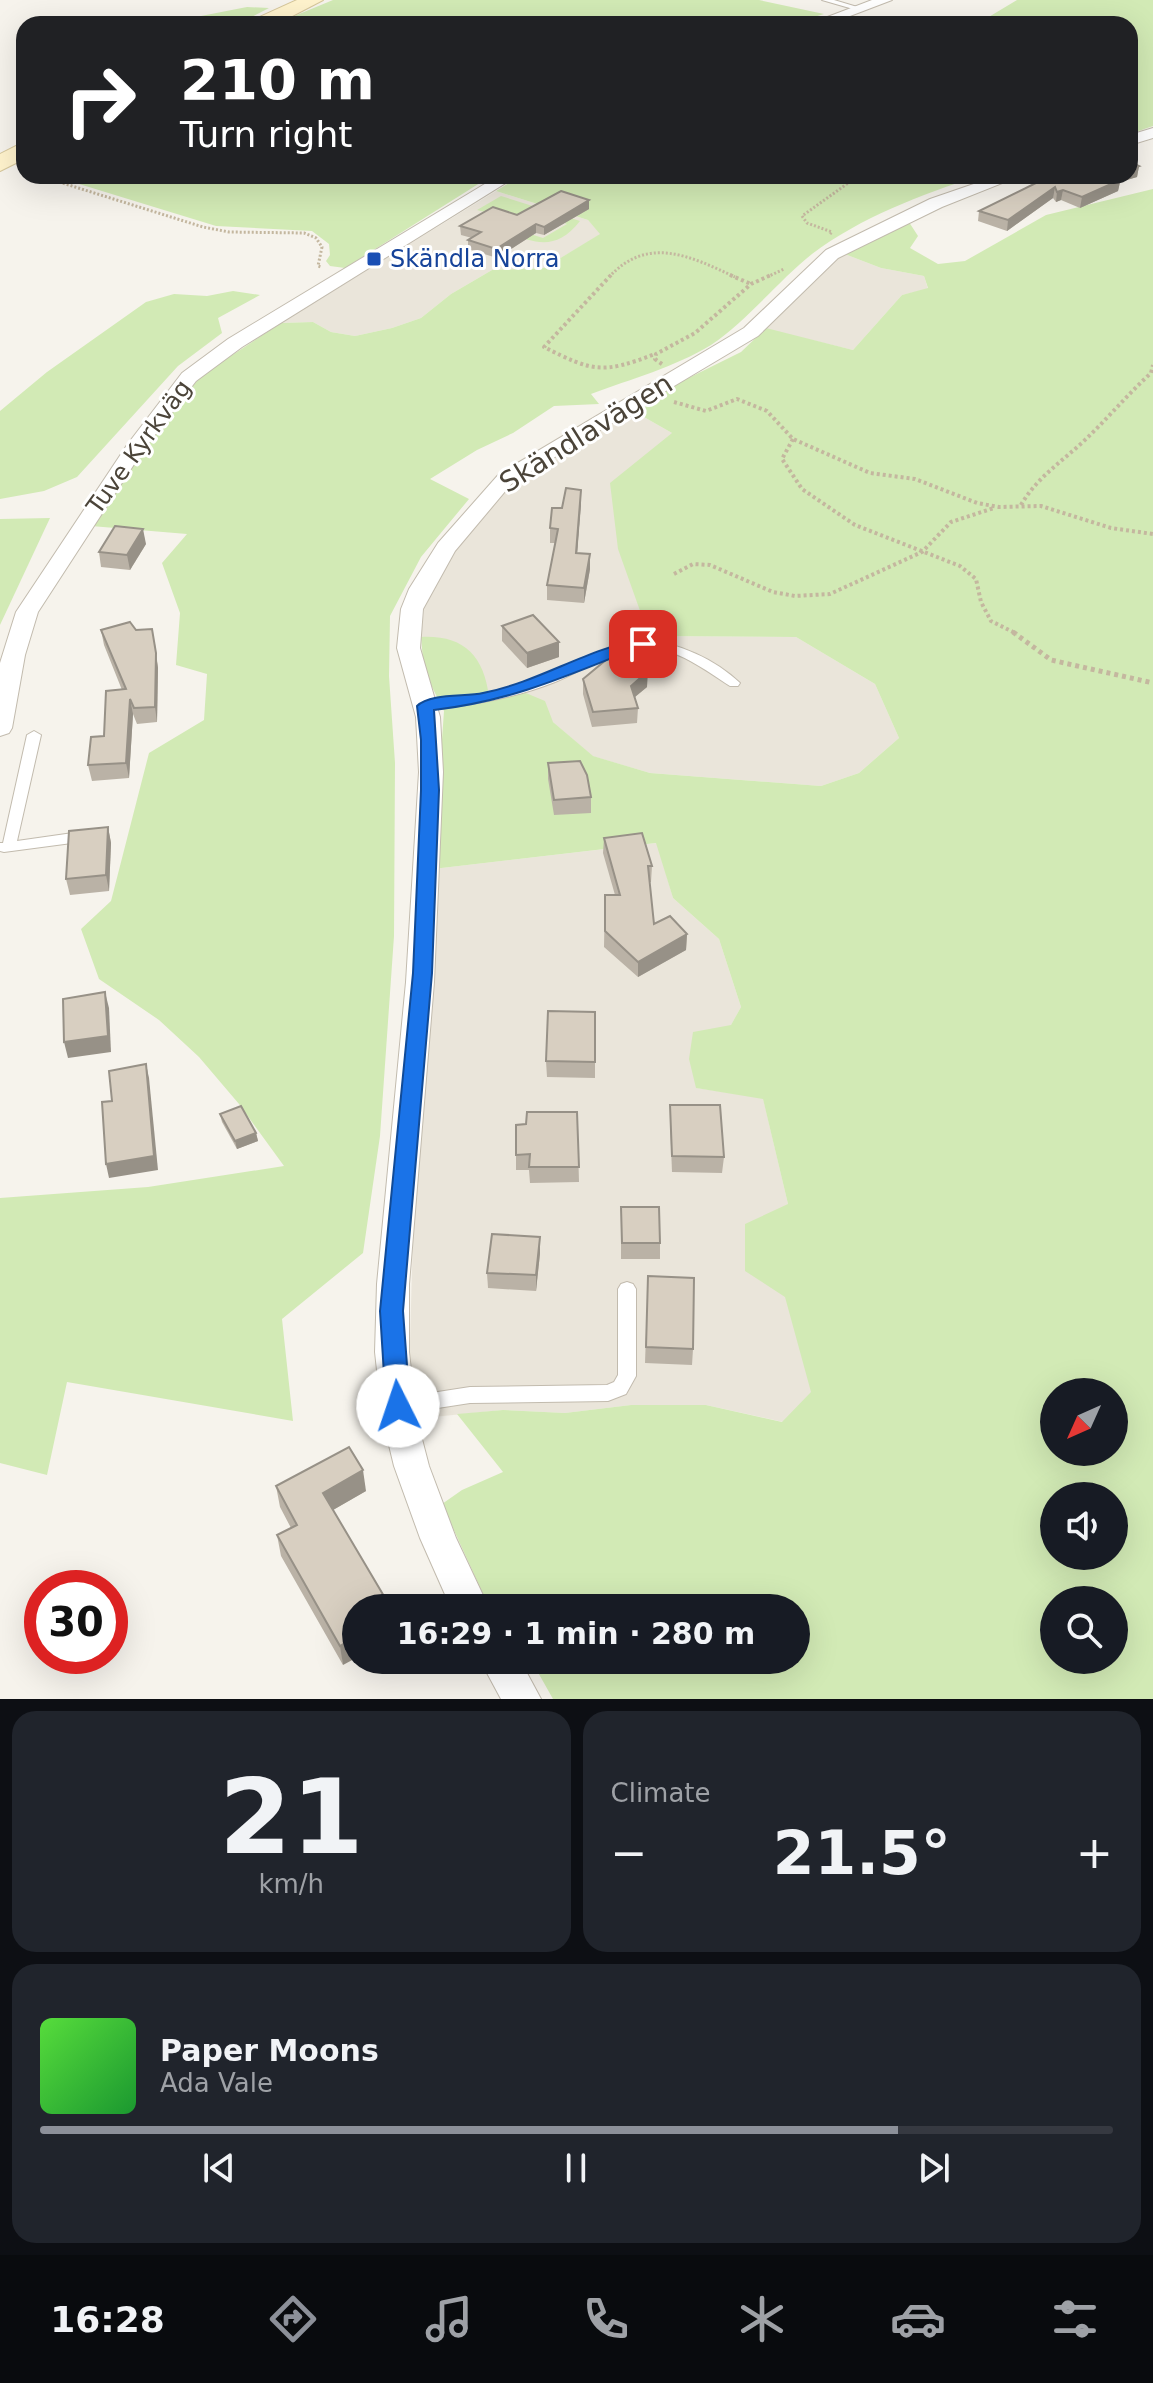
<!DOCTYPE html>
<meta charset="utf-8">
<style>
:root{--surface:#171b24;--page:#20242c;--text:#f1f3f6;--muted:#9ea1a6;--line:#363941;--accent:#8c9099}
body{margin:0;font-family:"DejaVu Sans",sans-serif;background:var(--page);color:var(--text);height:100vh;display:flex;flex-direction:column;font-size:30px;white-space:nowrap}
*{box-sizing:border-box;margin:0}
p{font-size:26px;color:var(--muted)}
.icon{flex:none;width:44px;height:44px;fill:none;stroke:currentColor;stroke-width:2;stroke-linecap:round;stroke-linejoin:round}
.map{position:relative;height:1699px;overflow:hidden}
.sheet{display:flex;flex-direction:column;gap:12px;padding:12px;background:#0d0f14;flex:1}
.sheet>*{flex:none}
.guide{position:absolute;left:16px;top:16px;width:1122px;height:168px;border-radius:24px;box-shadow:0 8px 32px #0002;background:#202124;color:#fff;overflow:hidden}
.needle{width:52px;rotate:225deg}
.fabs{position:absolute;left:1040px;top:1378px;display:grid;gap:16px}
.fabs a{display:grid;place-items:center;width:88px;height:88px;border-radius:50%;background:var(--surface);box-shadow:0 8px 32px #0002;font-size:40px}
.speed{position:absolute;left:24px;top:1570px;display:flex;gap:16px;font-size:40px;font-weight:700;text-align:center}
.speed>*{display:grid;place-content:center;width:104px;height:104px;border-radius:50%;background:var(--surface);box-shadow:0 8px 32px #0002;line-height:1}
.speed .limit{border:12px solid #d22;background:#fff;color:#111}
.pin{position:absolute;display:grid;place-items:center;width:68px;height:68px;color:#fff;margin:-34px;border-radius:16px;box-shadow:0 4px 12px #0006}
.me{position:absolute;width:88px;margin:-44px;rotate:356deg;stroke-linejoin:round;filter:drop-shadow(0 0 6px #0008)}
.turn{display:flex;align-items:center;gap:28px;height:168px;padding:0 32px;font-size:36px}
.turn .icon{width:104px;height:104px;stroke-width:2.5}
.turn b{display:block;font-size:56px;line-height:68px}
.big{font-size:60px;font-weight:800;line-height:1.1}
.sheet .widget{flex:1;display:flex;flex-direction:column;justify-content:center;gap:12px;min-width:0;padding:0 28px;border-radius:24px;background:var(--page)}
.sheet .dial{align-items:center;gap:0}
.dial b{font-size:104px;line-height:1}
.song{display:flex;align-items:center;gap:24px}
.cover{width:96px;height:96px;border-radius:12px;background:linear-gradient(135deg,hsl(110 70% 55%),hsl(130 70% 35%))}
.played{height:8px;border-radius:4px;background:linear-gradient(90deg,var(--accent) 80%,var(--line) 80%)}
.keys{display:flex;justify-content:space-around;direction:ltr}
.heat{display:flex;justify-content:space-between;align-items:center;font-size:44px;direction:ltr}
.sheet .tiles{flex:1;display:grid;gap:12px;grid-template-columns:1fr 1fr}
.widget:last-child{grid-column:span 2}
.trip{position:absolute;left:342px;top:1594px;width:468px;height:80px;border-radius:40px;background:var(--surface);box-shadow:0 8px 32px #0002;font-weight:800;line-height:80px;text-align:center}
.menu{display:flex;height:128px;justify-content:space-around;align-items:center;background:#090b0e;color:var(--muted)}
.menu .icon{width:56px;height:56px}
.menu .selected{color:var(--accent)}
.menu b{font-size:36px;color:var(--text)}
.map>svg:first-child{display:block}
.residential{fill:#eae5da}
.green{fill:#d2eab5;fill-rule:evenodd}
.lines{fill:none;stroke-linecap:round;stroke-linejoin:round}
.lane-casing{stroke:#c2bbae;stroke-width:2}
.street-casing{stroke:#c2bbae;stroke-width:2}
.secondary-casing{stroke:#d6c79b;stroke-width:2}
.path-far2{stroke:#c4b79f;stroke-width:3;stroke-dasharray:2 2;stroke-linecap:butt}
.path-far1{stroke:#c4b79f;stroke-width:4;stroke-dasharray:3 3;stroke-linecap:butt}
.path{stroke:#c4b79f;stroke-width:5;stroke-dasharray:4 4;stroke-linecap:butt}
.lane{fill:#fff;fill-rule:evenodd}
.street{fill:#fff;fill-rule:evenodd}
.secondary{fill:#fff3cd;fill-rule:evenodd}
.wall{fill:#bab2a6}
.shaded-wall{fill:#979187}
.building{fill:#d8cfc1;stroke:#979187;stroke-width:2}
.route{fill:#1a73e8;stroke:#114b97;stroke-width:2}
.transit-dot{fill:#1a4fb4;stroke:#fff;stroke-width:3}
.labels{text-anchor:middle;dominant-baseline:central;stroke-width:6;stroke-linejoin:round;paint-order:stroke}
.far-transit-label{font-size:24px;fill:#164399;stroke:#fff;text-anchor:start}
.far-street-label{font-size:24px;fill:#4b4439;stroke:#fff}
.street-label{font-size:28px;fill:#4b4439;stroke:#fff}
</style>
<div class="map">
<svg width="1153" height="1699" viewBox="0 0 1153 1699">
<rect width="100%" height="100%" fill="#f6f3ec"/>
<g class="residential">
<polygon points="496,191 588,220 601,234 544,268 492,270 451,294 421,318 392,328 355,336 331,332 313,322 281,323"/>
<polygon points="842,253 881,268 924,276 928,289 902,295 853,350 766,329 779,310"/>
<polygon points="628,408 672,433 649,636 796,637 875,684 899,738 859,773 821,786 650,773 592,756 553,722 489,697 421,637 426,592 489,497"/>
<polygon points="657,843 673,898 719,939 741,1007 697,1088 763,1098 788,1204 786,1297 812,1393 783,1422 706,1405 631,1405 565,1413 503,1410 413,1419 409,1377 413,1235 433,869"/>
</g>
<g class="green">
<polygon points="333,0 759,0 824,14 791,24 275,24"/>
<polygon points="1017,0 1153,0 1153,126 1130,134 1130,24 977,24"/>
<polygon points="247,7 269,8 238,24 160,24"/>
<polygon points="53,176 491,176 345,268 330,266 326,261 330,255 329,244 312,231 216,226"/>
<path d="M520,176H978C921,195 861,217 812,254C778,281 747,321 711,345C675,367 631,379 591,394L599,404L554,406L513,433L477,450L430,479L469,499L421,557L390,616L389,676L395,763L394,936L380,1136L363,1253L282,1319L293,1421L67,1382L47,1475L0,1463V1198L148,1187L284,1166L239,1104L199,1057L159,1020L99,979L81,929L111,901L149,753L204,720L207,674L176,665L180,613L162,563L187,534L91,526L171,405L205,373L281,323L313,322L331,332L355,336L392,328L421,318L451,294L492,270L544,268L600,234L588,220L496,191Z"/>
<path d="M1153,189V1699H553L531,1660H796V1608H494L483,1594L442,1504L462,1490L503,1472L457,1414L503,1410L565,1413L631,1405H706L782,1422L811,1392L785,1297L745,1271V1224L788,1204L763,1099L696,1088L689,1059L693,1032L731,1025L741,1007L719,939L673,898L656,843L433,869L444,711L424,671L421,637C463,635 484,655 489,697L521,691L545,701L553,722L593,756L650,773L821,786L859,773L899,738L875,684L796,637L649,636L618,549L610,483L672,433L628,408L741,352L766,328L853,350L902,295L928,288L924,276L881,268L842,253L907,219L918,236L910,248L938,264L965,261L1046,215ZM1054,1392H1114V1452H1054ZM1054,1496H1114V1556H1054ZM1054,1600H1114V1660H1054Z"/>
<path d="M501,196L580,221C554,254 533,241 499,231L508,227L543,238L567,224L534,212L518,221L477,210Z"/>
<polygon points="233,291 260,295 218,318 222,333 178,366 77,477 44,491 0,499 0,411 47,372 146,302 174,294 207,296"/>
<polygon points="50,518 0,625 0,519"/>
</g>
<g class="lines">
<defs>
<g id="lane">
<polygon points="822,0 834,0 864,9 860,11"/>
<path d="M644,640C678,642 716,660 740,683L738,686H730C705,670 677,648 647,648C613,647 585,670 555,682C523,695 488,702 454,707C442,708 427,713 419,706L425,702C464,698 503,692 540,679C576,666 606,644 644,640Z"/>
<polygon points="34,731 41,735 17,841 87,831 94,836 87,841 4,852 0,851 0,843 3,843 27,735"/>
<polygon points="627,1282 633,1284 636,1289 636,1376 626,1394 608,1401 470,1403 399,1414 393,1412 390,1406 393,1400 399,1398 470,1387 607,1385 614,1382 618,1375 618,1289 621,1284"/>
</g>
<g id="street">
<polygon points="872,0 892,0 829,24 809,24"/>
<polygon points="1153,128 1153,138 1130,145 1130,135"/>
<polygon points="498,176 517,176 242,347 196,381 142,452 38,612 25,655 12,728 9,733 0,736 0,663 16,612 127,445 182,373 228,339"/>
<polygon points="997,176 1020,176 942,207 838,258 758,336 513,482 455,551 423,609 420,648 440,717 443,772 434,982 409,1284 409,1352 416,1416 429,1466 456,1538 489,1608 451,1608 420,1538 394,1466 382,1416 375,1352 377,1284 406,982 419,772 416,717 397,648 401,609 409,589 438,543 499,474 744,328 826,250 930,199"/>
<polygon points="480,1660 520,1660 541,1699 501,1699"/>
</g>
<g id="secondary">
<polygon points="297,0 323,0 277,24 250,24 253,20"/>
<polygon points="24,142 24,159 0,171 0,154"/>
</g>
</defs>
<use href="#lane" class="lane-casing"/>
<use href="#street" class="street-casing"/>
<use href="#secondary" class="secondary-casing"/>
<g class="path-far2">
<polyline points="40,176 203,227 229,232 304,233 316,238 322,247 318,266 321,267"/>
<polyline points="830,234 832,232 807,223 802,216 858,176"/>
<path d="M609,277C648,235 690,256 735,277"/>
<polyline points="767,277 784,269"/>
</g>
<g class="path-far1">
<path d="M611,275L544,347C593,372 603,374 655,354"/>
<polyline points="730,275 751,284"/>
<polyline points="662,364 655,359 656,354 695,333 751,284 771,275"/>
<polyline points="674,402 706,411 737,399 767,411 793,439 870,473 915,479 977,503 999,507 1041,506 1111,528 1153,534"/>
<polyline points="793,439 782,459 802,489 855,525 960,566 976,579 981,602 991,621 1017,634"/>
<path d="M1021,505C1037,477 1063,461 1086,439C1108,418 1128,394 1151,373L1153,365"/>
<polyline points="674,574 693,564 710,565 773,592 795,596 830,594 922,552 951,522 994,508"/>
</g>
<polyline class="path" points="1013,632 1051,660 1153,683"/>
<use href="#lane" class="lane"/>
<use href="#street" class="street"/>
<use href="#secondary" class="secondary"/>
</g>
<g class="wall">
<polygon points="1139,166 1137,177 1120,182 1118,191 1080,208 1061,200 1056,202 1053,198 1007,231 978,221 979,211 1050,176"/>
<polygon points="589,200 589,209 544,235 536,233 497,258 468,249 468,240 472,238 461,235 460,226"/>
<polygon points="581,490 577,553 590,569 584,603 547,600 547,585 555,543 550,543 550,528 562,508"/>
<polygon points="146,544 130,570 101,567 99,552"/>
<polygon points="502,626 559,642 559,657 527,668 502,641"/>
<polygon points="101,630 155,644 158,668 157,722 137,724 133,714 129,778 92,781 88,765 104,736 122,690 104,645"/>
<polygon points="583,679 647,687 635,697 638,708 637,723 592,727 583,694"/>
<polygon points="548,763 591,797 591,813 554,815 548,779"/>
<polygon points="108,827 111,843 109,891 70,895 66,879"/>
<polygon points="604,838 652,866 651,882 649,882 654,924 687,934 686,950 638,977 604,947 605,895 615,895 603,853"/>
<polygon points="595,1012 595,1078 547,1077 546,1061"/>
<polygon points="670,1105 724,1157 722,1173 672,1172 670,1121"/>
<polygon points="577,1112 579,1182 530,1183 529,1170 516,1170 516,1155"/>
<polygon points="220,1114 256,1133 258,1141 237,1149 222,1122"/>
<polygon points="621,1207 660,1243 660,1259 621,1259"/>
<polygon points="540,1237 540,1253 536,1291 488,1288 487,1273"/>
<polygon points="648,1276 693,1349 692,1365 645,1363"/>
<polygon points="276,1486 366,1491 333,1510 343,1665 281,1556 277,1535 291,1528 280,1507"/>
</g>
<g class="shaded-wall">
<polygon points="1139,166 1137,177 1120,182 1118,191 1080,208 1082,197 1110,176 1130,176 1130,169"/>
<polygon points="1055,187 1053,198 1007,231 1008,220"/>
<polygon points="1063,190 1061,200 1056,202 1057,192"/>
<polygon points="589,200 589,209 544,235 544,227"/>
<polygon points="536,224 536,233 497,258 496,249"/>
<polygon points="581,490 581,505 576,568 576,553"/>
<polygon points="143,529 146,544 130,570 127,555"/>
<polygon points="590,554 590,569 584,603 584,588"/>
<polygon points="152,629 158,668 157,722 155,707"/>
<polygon points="559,642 559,657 527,668 527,653"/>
<polygon points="648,671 647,687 630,701 631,686"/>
<polygon points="130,699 133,714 129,778 126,763"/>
<polygon points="108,827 111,843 109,891 106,875"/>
<polygon points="687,934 686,950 638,977 638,962"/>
<polygon points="105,992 109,1008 111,1052 68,1058 64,1042"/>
<polygon points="146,1064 149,1078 158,1170 109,1178 106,1164"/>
<polygon points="256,1133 258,1141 237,1149 235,1141"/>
<polygon points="540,1237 540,1253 536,1291 536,1275"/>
<polygon points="363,1470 366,1491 326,1514 323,1493"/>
<polygon points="356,1636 356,1658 343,1665 340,1646"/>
</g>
<g class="building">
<polygon points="1130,162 1139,166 1130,169"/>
<polygon points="1050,176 1112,176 1120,180 1082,197 1063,190 1057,192 1055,187 1008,220 979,211"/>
<polygon points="561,191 589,200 544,227 536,224 496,249 468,240 481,232 460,226 493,207 517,215"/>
<polygon points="566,488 581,490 576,553 590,554 584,588 547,585 558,529 550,528 552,508 562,508"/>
<polygon points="115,526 143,529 127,555 99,552"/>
<polygon points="533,615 559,642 527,653 502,626"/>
<polygon points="130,622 136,630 152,629 156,653 155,707 134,708 130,699 126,763 88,765 91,737 104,736 106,691 126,689 101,630"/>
<polygon points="612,655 648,671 631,686 638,708 593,712 583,679"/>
<polygon points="580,761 587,775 591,797 554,800 548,763"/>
<polygon points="108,827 106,875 66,879 69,831"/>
<polygon points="642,833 652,866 648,866 654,924 670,916 687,934 638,962 605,931 605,895 620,895 604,838"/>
<polygon points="105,992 108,1036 64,1042 63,999"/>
<polygon points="548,1011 595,1012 595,1062 546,1061"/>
<polygon points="146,1064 154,1156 106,1164 102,1102 112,1101 109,1071"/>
<polygon points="670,1105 720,1105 724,1157 672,1156"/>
<polygon points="241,1106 256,1133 235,1141 220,1114"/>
<polygon points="527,1112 577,1112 579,1167 529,1167 530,1154 516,1155 516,1125 526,1124"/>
<polygon points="621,1207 659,1207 660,1243 622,1243"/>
<polygon points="492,1234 540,1237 536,1275 487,1273"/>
<polygon points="648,1276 694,1278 693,1349 646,1347"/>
<polygon points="349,1447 363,1470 323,1493 391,1608 356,1608 356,1636 340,1646 277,1535 297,1525 276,1486"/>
</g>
<path class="route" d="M643,639L651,644L649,647L632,650C562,678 510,701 434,710L439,790L432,973L403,1311L410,1406L406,1413L398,1416L390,1413L386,1406L380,1311L413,973L421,790V740L417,706C430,693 465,697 483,693C539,682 588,648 643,639Z"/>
<rect class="transit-dot" x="366" y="251" width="16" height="16" rx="4"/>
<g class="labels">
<g class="far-transit-label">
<text x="390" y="259">Skändla Norra</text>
</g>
<g class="far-street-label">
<text transform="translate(139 447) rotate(-54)">Tuve Kyrkväg</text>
</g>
<g class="street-label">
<text transform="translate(586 433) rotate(-32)">Skändlavägen</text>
</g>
</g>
</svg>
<div class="fabs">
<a><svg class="needle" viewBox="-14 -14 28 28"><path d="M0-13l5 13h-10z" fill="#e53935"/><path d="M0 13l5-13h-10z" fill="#9ea1a6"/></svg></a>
<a><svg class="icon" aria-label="sound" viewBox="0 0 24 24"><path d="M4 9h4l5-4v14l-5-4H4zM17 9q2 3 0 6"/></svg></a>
<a><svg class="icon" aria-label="search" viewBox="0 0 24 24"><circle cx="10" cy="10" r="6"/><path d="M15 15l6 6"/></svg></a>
</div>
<div class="speed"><div class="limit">30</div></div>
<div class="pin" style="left:643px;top:644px;background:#d93025"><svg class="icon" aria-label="arrive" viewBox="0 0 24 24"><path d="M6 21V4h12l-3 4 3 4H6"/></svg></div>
<svg class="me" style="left:398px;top:1406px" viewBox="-20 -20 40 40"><circle r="19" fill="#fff"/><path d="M0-13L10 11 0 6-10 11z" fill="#1a73e8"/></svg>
<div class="trip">16:29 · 1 min · 280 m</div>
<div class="guide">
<div class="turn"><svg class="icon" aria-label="right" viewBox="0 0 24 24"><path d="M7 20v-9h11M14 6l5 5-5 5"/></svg><div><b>210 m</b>Turn right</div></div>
</div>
</div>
<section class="sheet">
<div class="tiles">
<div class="widget dial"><b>21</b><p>km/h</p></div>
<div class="widget"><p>Climate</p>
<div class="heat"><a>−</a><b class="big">21.5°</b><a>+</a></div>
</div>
<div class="widget">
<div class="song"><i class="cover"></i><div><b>Paper Moons</b><p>Ada Vale</p></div></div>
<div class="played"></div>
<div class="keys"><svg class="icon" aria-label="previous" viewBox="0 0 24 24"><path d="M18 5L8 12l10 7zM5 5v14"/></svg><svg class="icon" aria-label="pause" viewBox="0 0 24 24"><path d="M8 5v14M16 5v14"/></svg><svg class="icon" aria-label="next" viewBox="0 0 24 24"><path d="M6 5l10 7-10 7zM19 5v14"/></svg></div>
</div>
</div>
</section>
<nav class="menu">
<b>16:28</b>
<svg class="icon selected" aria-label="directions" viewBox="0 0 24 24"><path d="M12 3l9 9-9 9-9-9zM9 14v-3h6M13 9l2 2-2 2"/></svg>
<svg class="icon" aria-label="music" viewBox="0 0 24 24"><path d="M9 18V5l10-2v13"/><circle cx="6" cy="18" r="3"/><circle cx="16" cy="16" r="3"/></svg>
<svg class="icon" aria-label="phone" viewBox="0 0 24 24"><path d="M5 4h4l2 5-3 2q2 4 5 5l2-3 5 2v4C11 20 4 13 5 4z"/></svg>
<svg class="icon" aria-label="climate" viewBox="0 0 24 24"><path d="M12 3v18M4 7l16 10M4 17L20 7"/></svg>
<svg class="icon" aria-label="car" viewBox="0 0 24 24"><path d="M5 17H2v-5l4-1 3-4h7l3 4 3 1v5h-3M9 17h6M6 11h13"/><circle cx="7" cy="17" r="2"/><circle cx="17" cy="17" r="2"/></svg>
<svg class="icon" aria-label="filters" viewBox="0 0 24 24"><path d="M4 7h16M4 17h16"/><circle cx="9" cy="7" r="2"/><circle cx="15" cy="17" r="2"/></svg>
</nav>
